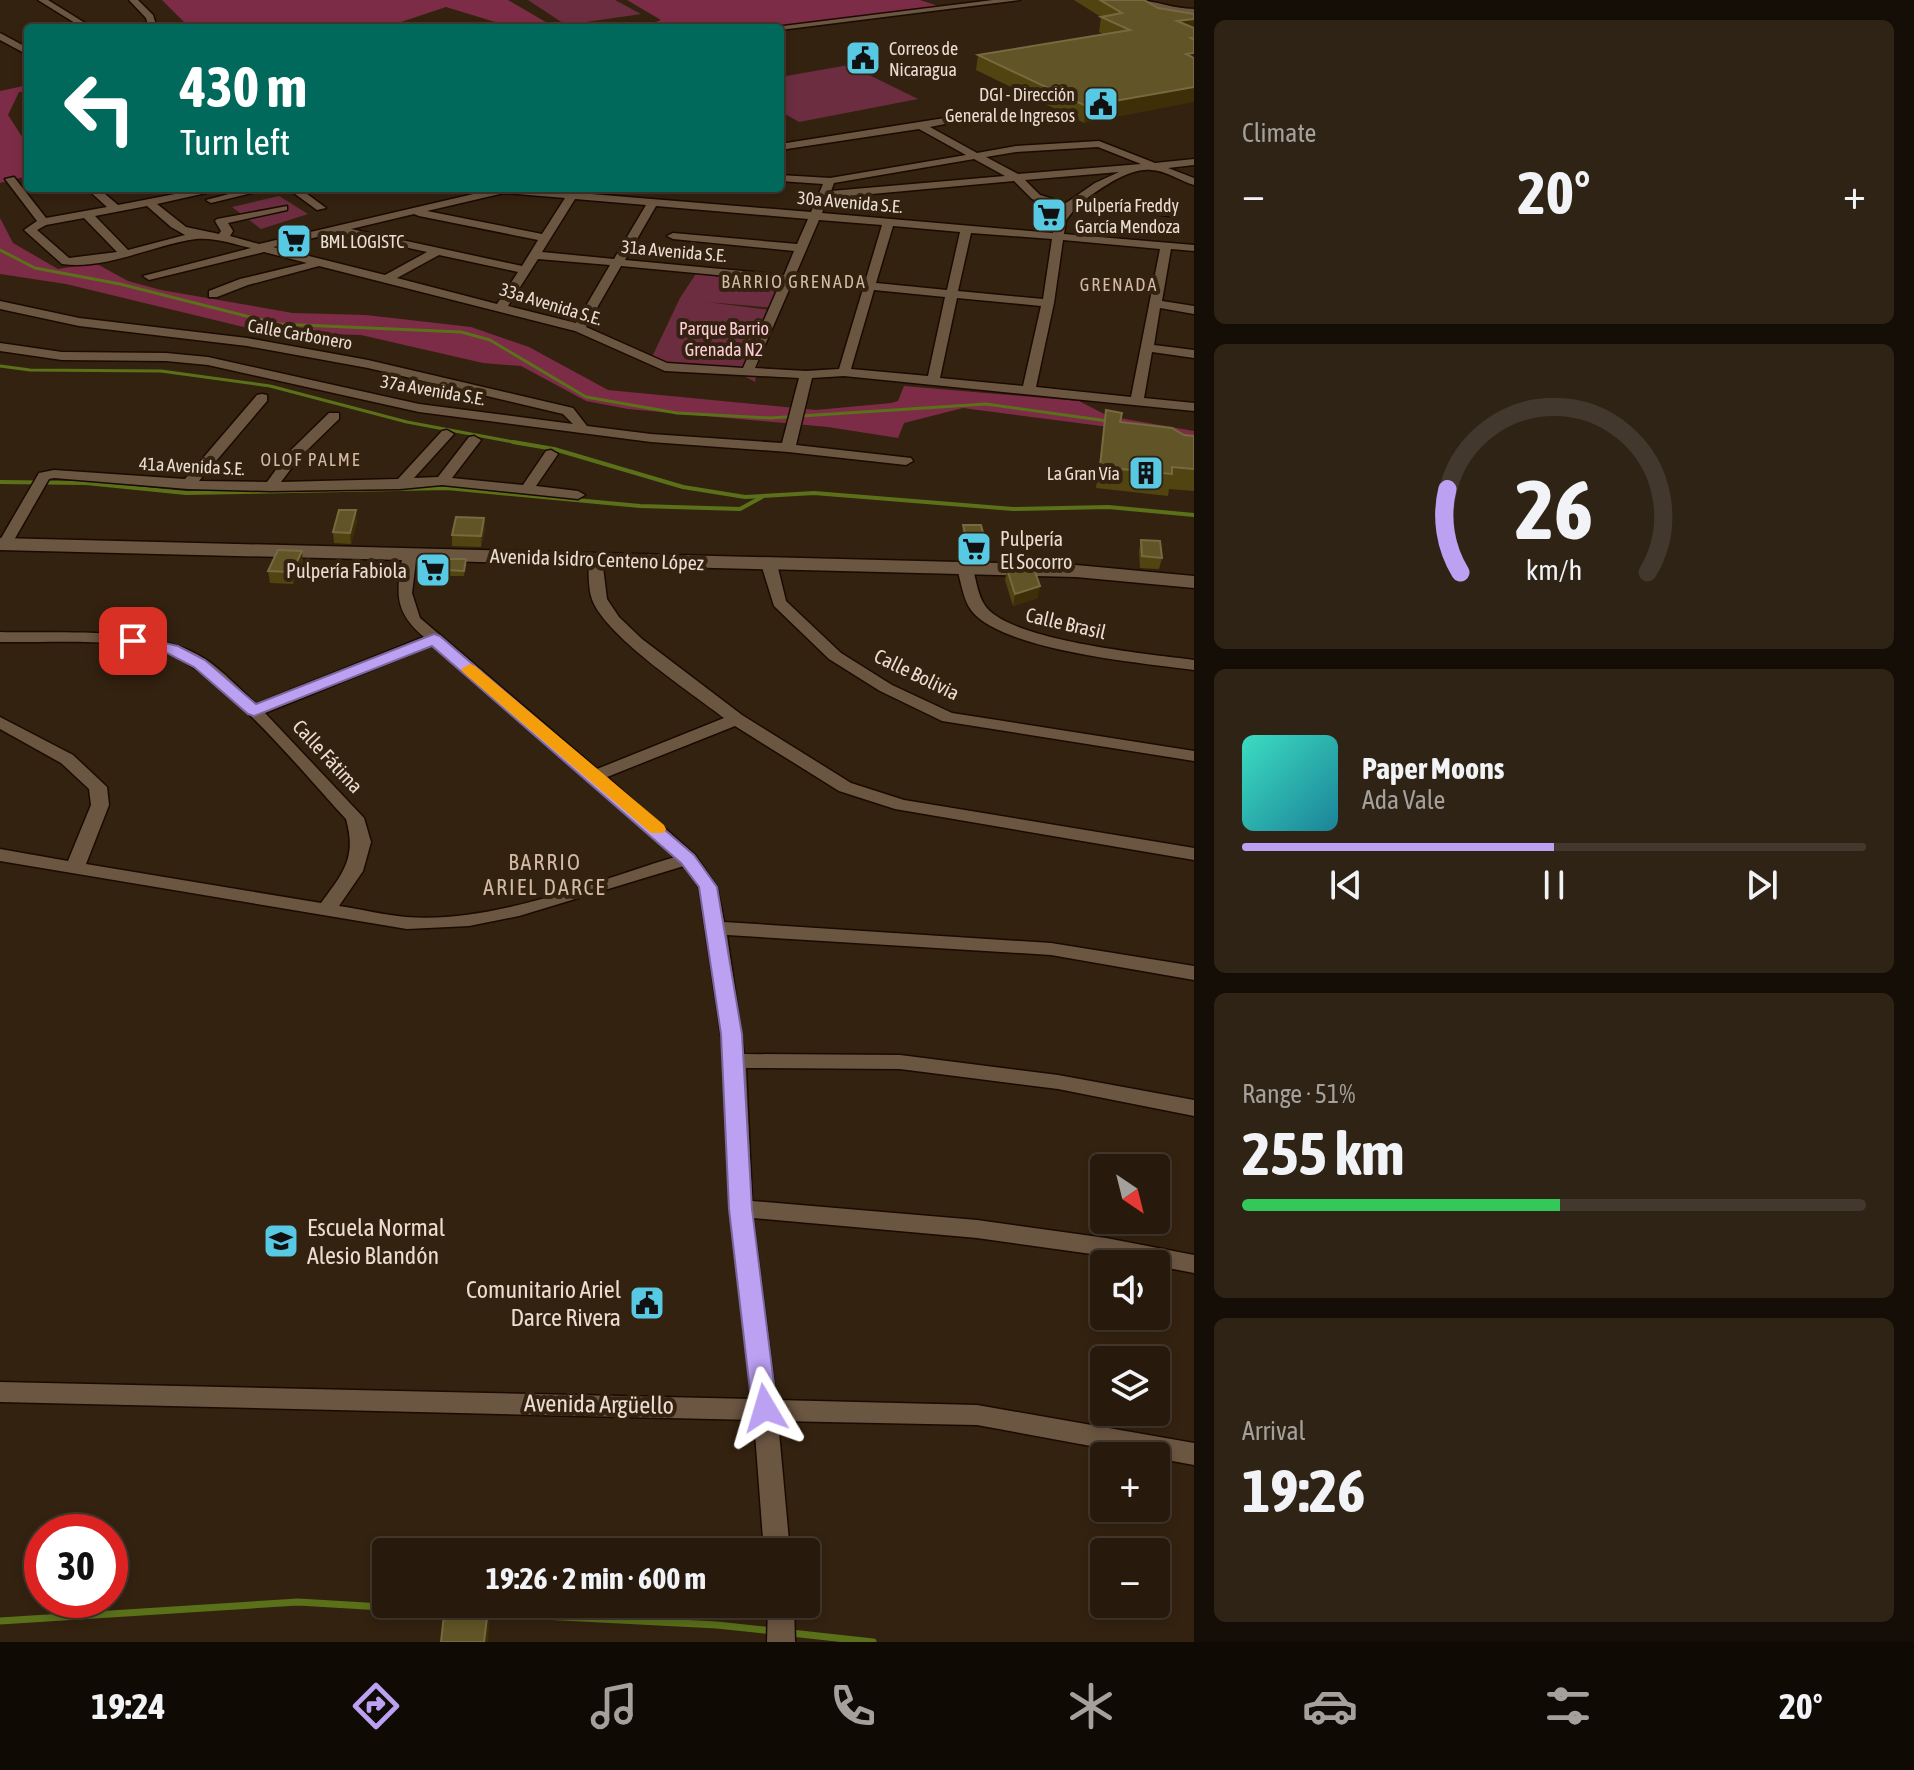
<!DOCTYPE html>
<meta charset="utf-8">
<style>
:root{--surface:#271a0c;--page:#2f2315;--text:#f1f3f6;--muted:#a4a19d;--line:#43382d;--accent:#bca0f2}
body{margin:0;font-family:"Asap Condensed",sans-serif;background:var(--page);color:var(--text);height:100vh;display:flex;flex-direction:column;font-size:30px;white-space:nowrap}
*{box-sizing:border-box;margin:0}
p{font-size:26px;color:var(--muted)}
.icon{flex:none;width:44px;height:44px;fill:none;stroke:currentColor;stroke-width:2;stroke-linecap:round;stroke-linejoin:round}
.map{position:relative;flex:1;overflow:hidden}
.panel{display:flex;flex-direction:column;gap:20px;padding:20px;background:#150e07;width:720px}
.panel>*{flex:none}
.guide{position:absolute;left:24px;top:24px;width:760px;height:168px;border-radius:8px;box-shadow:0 4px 12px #0003,0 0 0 2px var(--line);background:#00695c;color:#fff;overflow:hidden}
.needle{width:52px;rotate:145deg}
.buttons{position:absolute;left:1090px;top:1154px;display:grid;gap:16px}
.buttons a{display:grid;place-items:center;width:80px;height:80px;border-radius:8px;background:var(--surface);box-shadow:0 4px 12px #0003,0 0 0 2px var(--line);font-size:40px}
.speed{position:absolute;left:24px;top:1514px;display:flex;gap:16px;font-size:40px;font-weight:700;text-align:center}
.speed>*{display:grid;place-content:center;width:104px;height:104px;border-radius:50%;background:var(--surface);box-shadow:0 4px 12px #0003,0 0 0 2px var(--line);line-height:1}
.speed .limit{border:12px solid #d22;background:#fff;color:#111}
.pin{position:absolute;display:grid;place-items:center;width:68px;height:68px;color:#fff;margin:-34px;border-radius:16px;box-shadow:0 4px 12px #0006}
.me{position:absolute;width:88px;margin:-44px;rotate:353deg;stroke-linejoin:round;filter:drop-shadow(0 0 6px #0008)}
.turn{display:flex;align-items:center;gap:28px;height:168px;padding:0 24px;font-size:36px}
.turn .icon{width:104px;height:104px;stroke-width:2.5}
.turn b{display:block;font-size:56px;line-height:68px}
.big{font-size:60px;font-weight:700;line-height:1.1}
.panel .widget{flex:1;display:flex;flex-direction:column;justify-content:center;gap:12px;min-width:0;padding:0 28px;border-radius:12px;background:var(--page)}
.panel .dial{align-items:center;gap:0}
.dial svg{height:208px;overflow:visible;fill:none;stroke:var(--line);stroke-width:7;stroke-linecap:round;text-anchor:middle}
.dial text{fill:var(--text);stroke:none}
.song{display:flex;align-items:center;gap:24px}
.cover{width:96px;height:96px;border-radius:12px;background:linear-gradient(135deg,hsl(170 70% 55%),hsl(190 70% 35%))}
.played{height:8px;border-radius:4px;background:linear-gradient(90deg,var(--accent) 50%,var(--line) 50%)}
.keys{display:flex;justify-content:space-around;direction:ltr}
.heat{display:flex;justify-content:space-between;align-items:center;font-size:44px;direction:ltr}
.charge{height:12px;border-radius:6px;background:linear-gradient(90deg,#34c759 51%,var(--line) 0)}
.trip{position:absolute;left:372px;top:1538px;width:448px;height:80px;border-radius:8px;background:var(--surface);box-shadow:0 4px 12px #0003,0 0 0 2px var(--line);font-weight:700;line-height:80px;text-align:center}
.menu{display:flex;height:128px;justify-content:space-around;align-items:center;background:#100a05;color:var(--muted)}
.menu .icon{width:56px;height:56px}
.menu .active{color:var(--accent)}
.menu b{font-size:36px;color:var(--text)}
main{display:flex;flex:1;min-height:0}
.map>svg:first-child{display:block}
.green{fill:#6c2d41}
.forest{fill:#7c2c46}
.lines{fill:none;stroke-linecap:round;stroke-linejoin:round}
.stream-far2{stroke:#5a711a;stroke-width:3}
.stream-far1{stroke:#5a711a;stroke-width:4}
.stream{stroke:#5a711a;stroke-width:7}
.street-casing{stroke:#1b0a00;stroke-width:3}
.secondary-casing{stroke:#1b0a00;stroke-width:3}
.street{fill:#6b5642;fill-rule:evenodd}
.secondary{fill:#6b5642;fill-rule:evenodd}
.wall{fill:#514411}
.shaded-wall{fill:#3e2f08}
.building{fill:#615426;stroke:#766a41;stroke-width:2}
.route{fill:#bca0f2;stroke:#7a689d;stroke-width:2}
.slow{fill:#f59e0b}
.labels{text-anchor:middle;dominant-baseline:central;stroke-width:8;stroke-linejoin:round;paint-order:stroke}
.far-poi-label{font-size:18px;fill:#eaddd2;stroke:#342210;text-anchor:start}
.far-street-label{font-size:18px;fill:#eaddd2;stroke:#342210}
.far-neighbourhood-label{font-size:18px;letter-spacing:2px;fill:#d3baa4;stroke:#342210}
.far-park-label{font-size:18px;fill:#feccd8;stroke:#342210}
.poi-label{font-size:20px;fill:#eaddd2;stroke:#342210;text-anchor:start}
.street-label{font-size:20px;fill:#eaddd2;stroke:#342210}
.neighbourhood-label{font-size:22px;letter-spacing:2px;fill:#d3baa4;stroke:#342210}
.near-poi-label{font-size:24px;fill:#eaddd2;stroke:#342210;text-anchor:start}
.near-street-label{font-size:24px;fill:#eaddd2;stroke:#342210}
</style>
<main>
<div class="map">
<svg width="1194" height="1642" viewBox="0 0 1194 1642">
<rect width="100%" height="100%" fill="#342210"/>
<g class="green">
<polygon points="528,0 615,0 641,14 566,25"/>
<polygon points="849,65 918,99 799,122 780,111 780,77"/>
<polygon points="279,196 308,214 261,229 232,207"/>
<polygon points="697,272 789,280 776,308 707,302 770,310 755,382 744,376 651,359 680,298"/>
</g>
<g class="forest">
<polygon points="162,0 508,0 556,28 515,28 446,7 383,28 314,28 300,22 250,28 190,28"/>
<polygon points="627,0 920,0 938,6 759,28 641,28 661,20"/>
<polygon points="28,85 28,91 19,92 8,115 28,146 28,176 0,183 0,91"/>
<polygon points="0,218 13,243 58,269 95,263 128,281 161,290 293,313 366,315 471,327 529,347 608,390 816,410 891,403 898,401 904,386 1079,401 1108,416 1194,431 1194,445 1117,428 963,408 904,423 898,438 828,427 628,409 586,401 521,366 483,363 361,335 268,333 66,284 0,274"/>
</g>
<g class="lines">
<g class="stream-far2">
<polyline points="0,250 35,268 120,284 278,324 461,332 490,340 586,397 677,413 770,418 986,404 1108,421"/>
<polyline points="0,366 30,370 161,371 270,386 407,422 524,444"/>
</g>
<g class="stream-far1">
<polyline points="513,442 554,449 683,487 745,497 814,493 1013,509 1108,507 1194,515"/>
<polyline points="0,482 86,483 186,493 447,488 640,506 740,509 762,497"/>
</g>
<g class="stream">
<polyline points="484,1613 717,1625 773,1631"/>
<polyline points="0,1621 298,1602 450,1611"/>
<polyline points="791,1633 873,1642"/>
</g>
<defs>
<g id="street">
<polygon points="38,0 48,0 93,28 83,28"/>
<polygon points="129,0 138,0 153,15 157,28 149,28 146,18"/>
<polygon points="993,0 1020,0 780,30 767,28"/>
<polygon points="0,33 28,48 28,55 0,40"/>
<path d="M951,117L955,118V122L930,127L977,153L1016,146L1099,141L1155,163L1194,159V165L1168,168L1194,178V185C1180,181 1165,170 1151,170C1129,168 1103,187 1086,199L1173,212L1177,213V217L1078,205L1066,220L1064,234L1194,245V251L1171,249L1162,301L1194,306V314L1160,308L1154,345L1194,350V358L1152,352L1144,398L1194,403V411L844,376L812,378L796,445L911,458L913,461L906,465L788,452L651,442L419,412L208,365L166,361L62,360L0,351V343L62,352L166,353L208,357L419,404L573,424L563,414L368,368L247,346L79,326L0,309V301L79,318L247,338L368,360L573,408L587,426L651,434L782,443L799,378L665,371L575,331L319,266L248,285L217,297H209V291L240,279L307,263L264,252L149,280L143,276L251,248C234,244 213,237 196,239C152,245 107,270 62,264L24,230L37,221L5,179L14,177L46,218L107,207L86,188H98L118,205L206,188H228L157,204L186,227L219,234L221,231L215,221L217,219L287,206V210L228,223L233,231L230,236L259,244L499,188L569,192L572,188H582L579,193L811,212L823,184L780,181V175L830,178L966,155L919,129L780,150V144ZM1098,147L1141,164L1018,174L986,157L1016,152ZM974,159L1005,176L831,191L834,183ZM1119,172L1095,183L1066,203L1040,195L1025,180ZM1014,181L1032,199L1062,209L1054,220L1053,233L822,213L828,198ZM504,193L565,198L542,234L427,211ZM575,199L646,205L614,259L542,252ZM147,206L171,227L185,235L128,250L95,216ZM656,206L808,219L797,244L673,233L667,236L673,239L794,251L784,275L625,260ZM414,214L419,216L538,240L522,266L351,229ZM84,218L117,252L69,258L37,230L46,225ZM819,220L882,225L865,282L795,276ZM893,226L960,232L947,290L876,283ZM340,232L345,234L427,252L385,275L273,247ZM971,233L1052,239L1043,299L958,291ZM1063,240L1160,249L1131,397L1036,387L1054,303ZM439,255L518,272L497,304L397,278ZM538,259L610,265L576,323L508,306ZM621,266L781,281L743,368L667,363L586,327ZM792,283L863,289L839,369L806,371L755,368ZM874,290L945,297L928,376L851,369ZM957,298L1041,306L1023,386L940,378Z"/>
<polygon points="252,188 272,188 211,203 206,200"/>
<polygon points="287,188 299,188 326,208 317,210"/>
<polygon points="262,394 267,395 267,401 199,481 267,482 289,452 329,413 339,413 339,419 299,458 281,482 398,479 442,431 447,430 454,434 414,478 438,477 469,437 474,436 481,440 452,478 523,485 546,451 551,450 558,454 536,486 578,491 585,495 578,499 442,485 400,489 271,491 188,489 54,478 49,479 10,547 0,547 0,540 39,473 54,470 185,479 257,395"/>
<path d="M410,549L417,553L412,593L420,618L597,769L724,718C693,694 600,633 591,596C588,585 589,571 588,559L595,555L602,559L607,599L619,617L642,639L742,715L851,783L904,800L1194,848V860L895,809L839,791L735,726L607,777L695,855L717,887L724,922L1051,943L1194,966V980L1051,955L727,935L744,1054L900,1055L1058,1075L1194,1100V1116L1058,1089L900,1069L746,1068L752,1201L977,1220L1106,1238L1194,1255V1273L1106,1256L977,1238L753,1218L776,1400L977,1405L1194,1443V1465L977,1425L778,1421L790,1552H764L754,1420L0,1402V1382L752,1399L730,1209L725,1061L699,887L684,866L519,916L469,926L407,929L0,861V849L68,861L91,805L89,789L61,763L0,729V717L73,755L107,787L109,805L86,864L321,903C343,873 357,858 346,819C304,774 225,676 169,654C125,637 49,643 0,642V632C61,634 153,625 205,659C224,671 240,690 256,704L424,637C392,610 397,591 403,553ZM433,645L663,844L675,857C592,882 493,924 406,917C383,915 361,909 339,906L363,871L371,842L364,818L265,713Z"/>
<polygon points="769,559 777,564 786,601 841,653 892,685 952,713 1194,751 1194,761 942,721 880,691 829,659 774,606 761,564"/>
<path d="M965,564L973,569C976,580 978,595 984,604C1006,641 1150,654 1194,660V670C1143,663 1002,651 971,610C963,600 961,581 957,569Z"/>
<polygon points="768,1604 794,1604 795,1642 767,1642"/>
</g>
<g id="secondary">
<path d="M1134,0C1155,0 1173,9 1194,9V15L1182,16L1194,19V27L1169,19V15Z"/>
<polygon points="0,538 1076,565 1194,576 1194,588 1076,577 0,550"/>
</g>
</defs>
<use href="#street" class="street-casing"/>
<use href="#secondary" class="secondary-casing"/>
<use href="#street" class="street"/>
<use href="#secondary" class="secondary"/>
</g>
<g class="wall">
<polygon points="1074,0 1144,0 1084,123 976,70 978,55 1103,34 1099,32 1101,17"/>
<polygon points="1106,410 1121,422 1194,436 1194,491 1169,489 1168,496 1096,488"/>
<polygon points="484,518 485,529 481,547 452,546 452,535"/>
<polygon points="357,521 351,544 334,543 333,532"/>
<polygon points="963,525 987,548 986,560 968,559 962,536"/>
<polygon points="1141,540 1162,558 1159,569 1140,568 1139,551"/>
<polygon points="466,559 464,576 446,576 446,570"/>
<polygon points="303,562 293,584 270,583 268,571"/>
<polygon points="1007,569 1038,598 1013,606 1005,580"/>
</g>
<g class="shaded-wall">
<polygon points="1194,19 1194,34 1177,21"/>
<polygon points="1194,87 1194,102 1084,123 1086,106"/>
<polygon points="356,510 357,521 351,544 350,533"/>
<polygon points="484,518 485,529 481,547 481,536"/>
<polygon points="302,551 303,562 293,584 292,572"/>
<polygon points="1040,586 1038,598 1013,606 1015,594"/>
<polygon points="488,1609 489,1629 488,1642 484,1642"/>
</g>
<g class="building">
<polygon points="1100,0 1144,0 1158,8 1194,14 1194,19 1177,21 1194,28 1194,38 1191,38 1194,40 1194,53 1186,54 1194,58 1194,87 1086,106 978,55 1130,30 1101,17 1122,13"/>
<polygon points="1106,410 1122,413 1120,422 1172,428 1184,435 1194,436 1194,469 1172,467 1172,474 1100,467"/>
<polygon points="339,510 356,510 350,533 333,532"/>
<polygon points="456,517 484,518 481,536 452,535"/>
<polygon points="963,525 981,525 987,548 969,548"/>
<polygon points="1141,540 1160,541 1162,558 1142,556"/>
<polygon points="278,550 302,551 292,572 268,571"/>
<polygon points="448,559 466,559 464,571 446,570"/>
<polygon points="1007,569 1034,569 1040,586 1015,594"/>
<polygon points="445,1606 488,1609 484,1642 441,1642"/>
</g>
<polygon class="route" points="434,634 440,636 694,855 717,887 742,1034 752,1209 777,1408 774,1416 765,1419 756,1416 752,1408 729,1209 721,1034 699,887 681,863 432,646 254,716 248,714 194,667 167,653 128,644 125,641 133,636 178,646 205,660 256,704"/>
<polygon class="slow" points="470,664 475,666 664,825 666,829 664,833 651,833 464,673 461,669"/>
<defs>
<symbol id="civic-square" viewBox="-11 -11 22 22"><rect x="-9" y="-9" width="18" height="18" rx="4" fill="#57c9e2" stroke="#342210"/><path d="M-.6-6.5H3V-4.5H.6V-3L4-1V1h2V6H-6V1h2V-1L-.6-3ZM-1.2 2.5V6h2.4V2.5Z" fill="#111"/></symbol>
<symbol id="supermarket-square" viewBox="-11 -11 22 22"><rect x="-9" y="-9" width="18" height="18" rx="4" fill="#57c9e2" stroke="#342210"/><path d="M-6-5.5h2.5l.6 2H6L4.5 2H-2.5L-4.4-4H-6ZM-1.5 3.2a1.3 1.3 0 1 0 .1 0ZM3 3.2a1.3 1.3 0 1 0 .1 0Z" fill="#111"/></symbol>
<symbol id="building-square" viewBox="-11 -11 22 22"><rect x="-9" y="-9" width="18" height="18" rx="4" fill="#57c9e2" stroke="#342210"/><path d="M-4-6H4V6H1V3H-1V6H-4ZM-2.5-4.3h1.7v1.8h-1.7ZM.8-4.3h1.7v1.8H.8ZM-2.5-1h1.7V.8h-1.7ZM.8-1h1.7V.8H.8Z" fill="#111"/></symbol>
<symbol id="school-square" viewBox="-11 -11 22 22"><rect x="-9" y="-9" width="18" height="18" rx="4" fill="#57c9e2" stroke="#342210"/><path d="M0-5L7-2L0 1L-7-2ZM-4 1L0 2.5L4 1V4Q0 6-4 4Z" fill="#111"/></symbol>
</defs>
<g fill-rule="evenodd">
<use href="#civic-square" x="843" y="38" width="40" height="40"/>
<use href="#civic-square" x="1081" y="84" width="40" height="40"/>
<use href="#supermarket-square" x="1029" y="195" width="40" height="40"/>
<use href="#supermarket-square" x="274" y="221" width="40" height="40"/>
<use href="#building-square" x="1126" y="453" width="40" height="40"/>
<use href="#supermarket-square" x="954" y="529" width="40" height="40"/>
<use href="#supermarket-square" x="413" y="550" width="40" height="40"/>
<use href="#school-square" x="261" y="1221" width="40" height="40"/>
<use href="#civic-square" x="627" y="1283" width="40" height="40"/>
</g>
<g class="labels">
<g class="far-poi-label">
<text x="889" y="48">Correos de<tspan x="889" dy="21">Nicaragua</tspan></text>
<text x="1075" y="94" text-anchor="end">DGI - Dirección<tspan x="1075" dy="21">General de Ingresos</tspan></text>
<text x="1075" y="205">Pulpería Freddy<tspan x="1075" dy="21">García Mendoza</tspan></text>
<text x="320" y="241">BML LOGISTC</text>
<text x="1120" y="473" text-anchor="end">La Gran Vía</text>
</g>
<g class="far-street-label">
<text transform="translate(850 202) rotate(5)">30a Avenida S.E.</text>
<text transform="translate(674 251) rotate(5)">31a Avenida S.E.</text>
<text transform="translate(551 304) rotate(17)">33a Avenida S.E.</text>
<text transform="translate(300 334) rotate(10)">Calle Carbonero</text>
<text transform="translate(433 390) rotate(10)">37a Avenida S.E.</text>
<text transform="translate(192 466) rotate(3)">41a Avenida S.E.</text>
</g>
<g class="far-neighbourhood-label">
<text x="794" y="281">BARRIO GRENADA</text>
<text x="1119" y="284">GRENADA</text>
<text x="311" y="459">OLOF PALME</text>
</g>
<g class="far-park-label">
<text x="724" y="328">Parque Barrio<tspan x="724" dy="21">Grenada N2</tspan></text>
</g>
<g class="poi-label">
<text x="1000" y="538">Pulpería<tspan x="1000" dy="23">El Socorro</tspan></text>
<text x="407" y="570" text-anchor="end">Pulpería Fabiola</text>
</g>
<g class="street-label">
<text transform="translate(597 559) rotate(2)">Avenida Isidro Centeno López</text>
<text transform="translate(1066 623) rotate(13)">Calle Brasil</text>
<text transform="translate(917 674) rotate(26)">Calle Bolivia</text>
<text transform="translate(328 756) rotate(47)">Calle Fátima</text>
</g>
<g class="neighbourhood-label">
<text x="545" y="862">BARRIO<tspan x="545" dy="25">ARIEL DARCE</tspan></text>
</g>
<g class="near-poi-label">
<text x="307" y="1227">Escuela Normal<tspan x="307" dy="28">Alesio Blandón</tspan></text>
<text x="621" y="1289" text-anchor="end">Comunitario Ariel<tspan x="621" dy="28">Darce Rivera</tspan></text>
</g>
<g class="near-street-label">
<text transform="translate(599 1404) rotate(1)">Avenida Argüello</text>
</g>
</g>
</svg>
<div class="buttons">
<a><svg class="needle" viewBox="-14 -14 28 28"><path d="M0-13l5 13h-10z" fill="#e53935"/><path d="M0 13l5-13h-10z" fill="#a4a19d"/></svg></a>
<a><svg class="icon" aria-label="sound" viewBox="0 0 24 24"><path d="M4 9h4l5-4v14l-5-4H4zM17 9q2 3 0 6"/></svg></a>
<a><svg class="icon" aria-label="layers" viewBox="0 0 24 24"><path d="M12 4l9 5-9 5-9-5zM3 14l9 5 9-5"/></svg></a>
<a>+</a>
<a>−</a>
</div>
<div class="speed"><div class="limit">30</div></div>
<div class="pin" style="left:133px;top:641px;background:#d93025"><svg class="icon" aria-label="arrive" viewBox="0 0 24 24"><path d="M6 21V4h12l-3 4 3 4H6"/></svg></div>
<svg class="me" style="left:765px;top:1408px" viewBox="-20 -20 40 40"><path d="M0-17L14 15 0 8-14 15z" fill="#bca0f2" stroke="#fff" stroke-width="4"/></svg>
<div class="trip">19:26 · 2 min · 600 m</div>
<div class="guide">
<div class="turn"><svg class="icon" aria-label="left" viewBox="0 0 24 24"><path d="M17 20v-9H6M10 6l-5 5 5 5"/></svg><div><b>430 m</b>Turn left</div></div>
</div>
</div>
<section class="panel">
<div class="widget"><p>Climate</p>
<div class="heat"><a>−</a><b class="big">20°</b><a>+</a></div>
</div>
<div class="widget dial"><svg viewBox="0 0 100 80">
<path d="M14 69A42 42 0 1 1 86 69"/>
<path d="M14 69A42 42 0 0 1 9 37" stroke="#bca0f2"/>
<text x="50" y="56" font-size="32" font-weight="700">26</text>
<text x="50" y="72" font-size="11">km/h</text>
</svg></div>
<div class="widget">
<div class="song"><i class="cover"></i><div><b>Paper Moons</b><p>Ada Vale</p></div></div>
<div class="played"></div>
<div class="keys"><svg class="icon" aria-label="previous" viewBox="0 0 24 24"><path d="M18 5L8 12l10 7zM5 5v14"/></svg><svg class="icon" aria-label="pause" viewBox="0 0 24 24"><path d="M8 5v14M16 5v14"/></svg><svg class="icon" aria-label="next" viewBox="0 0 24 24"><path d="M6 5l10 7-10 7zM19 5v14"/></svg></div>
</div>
<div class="widget"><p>Range · 51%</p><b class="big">255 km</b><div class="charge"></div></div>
<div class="widget"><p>Arrival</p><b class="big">19:26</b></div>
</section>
</main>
<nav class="menu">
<b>19:24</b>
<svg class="icon active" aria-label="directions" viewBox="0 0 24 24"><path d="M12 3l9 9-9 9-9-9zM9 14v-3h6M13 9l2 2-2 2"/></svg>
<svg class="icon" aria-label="music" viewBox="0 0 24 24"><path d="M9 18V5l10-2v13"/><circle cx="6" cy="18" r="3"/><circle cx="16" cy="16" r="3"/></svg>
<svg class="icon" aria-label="phone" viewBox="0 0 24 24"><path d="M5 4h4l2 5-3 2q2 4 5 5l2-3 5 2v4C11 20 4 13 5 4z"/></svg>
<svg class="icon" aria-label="climate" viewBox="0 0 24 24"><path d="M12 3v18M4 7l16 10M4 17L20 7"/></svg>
<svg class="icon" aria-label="car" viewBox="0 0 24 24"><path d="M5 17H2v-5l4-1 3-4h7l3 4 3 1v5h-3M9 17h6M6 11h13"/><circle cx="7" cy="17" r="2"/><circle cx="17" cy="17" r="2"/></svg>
<svg class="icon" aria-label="filters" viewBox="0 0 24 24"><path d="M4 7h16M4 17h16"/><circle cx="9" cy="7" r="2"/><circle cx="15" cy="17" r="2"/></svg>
<b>20°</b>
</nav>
